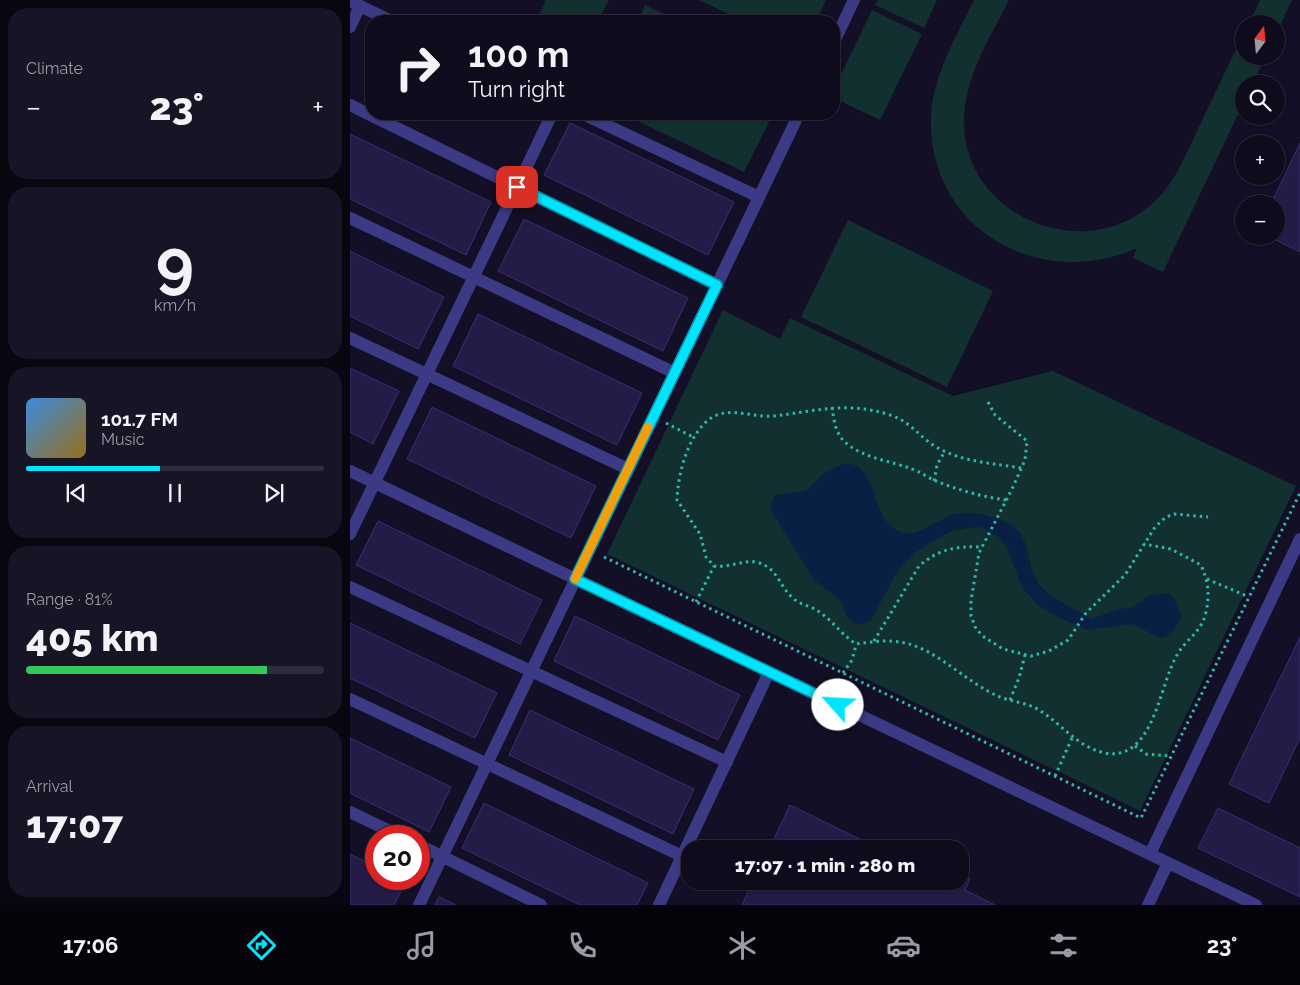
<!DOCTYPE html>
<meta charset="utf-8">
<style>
:root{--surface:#0e0b1c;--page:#171425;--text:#f1f3f6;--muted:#9b9ba3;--line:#2e2b3b;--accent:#00e5ff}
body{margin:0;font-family:Raleway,sans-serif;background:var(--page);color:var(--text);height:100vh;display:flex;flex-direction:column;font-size:19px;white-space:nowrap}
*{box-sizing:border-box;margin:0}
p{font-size:16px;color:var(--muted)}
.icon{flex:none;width:28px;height:28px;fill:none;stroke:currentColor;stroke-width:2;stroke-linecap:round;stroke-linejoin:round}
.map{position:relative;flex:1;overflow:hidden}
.details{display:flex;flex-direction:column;gap:8px;padding:8px;background:#08060f;width:350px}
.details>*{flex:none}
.top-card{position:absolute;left:15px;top:15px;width:475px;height:105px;border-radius:20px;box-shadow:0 1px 4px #0004,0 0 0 1px var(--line);background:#0e0b1c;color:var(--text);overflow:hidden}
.needle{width:32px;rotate:16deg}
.fabs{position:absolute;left:885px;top:15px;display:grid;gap:10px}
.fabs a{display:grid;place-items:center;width:50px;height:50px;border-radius:50%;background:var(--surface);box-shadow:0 1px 4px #0004,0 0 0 1px var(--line);font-size:25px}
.speed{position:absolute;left:15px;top:825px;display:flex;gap:10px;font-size:25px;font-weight:700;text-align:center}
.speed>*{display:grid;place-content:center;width:65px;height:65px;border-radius:50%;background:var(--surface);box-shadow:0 1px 4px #0004,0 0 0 1px var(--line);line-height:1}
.speed .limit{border:8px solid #d22;background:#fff;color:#111}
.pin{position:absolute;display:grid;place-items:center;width:42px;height:42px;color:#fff;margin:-21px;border-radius:10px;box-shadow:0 2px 8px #0006}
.me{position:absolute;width:55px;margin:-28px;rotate:296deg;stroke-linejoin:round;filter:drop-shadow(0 0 4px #0008)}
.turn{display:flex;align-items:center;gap:18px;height:105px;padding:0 20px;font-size:22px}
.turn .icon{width:65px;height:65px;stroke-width:2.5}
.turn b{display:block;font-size:35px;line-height:42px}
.big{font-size:38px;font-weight:800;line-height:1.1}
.details .widget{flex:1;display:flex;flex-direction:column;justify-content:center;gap:8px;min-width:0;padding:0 18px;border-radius:20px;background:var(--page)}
.details .dial{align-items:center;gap:0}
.dial b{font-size:65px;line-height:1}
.song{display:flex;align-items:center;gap:15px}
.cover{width:60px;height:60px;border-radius:8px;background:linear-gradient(135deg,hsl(210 70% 55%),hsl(40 70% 35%))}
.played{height:5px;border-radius:2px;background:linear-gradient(90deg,var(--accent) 45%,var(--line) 45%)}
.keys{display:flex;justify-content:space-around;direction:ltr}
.heat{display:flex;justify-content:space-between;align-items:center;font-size:28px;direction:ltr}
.charge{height:8px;border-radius:4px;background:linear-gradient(90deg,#34c759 81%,var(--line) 0)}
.trip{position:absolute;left:331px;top:840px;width:288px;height:50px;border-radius:20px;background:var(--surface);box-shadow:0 1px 4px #0004,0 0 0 1px var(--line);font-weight:800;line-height:50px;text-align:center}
.menu{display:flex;height:80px;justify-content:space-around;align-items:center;background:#06040b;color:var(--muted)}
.menu .icon{width:35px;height:35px}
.menu .current{color:var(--accent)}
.menu b{font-size:22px;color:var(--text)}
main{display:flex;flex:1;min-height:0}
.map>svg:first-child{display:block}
.green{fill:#12302f}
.water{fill:#0a1f44}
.building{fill:#241b47;stroke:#3b2d73}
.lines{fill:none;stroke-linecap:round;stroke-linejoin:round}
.path{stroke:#2fb8b0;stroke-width:3;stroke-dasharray:2.5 4;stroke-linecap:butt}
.minor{stroke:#3d3a85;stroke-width:12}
.route-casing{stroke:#0095a6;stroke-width:12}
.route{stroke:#00e5ff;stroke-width:9}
.slow{stroke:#f59e0b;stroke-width:9}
</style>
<main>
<section class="details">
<div class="widget"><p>Climate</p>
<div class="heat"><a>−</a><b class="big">23°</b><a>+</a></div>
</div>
<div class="widget dial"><b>9</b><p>km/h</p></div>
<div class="widget">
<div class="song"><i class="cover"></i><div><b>101.7 FM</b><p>Music</p></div></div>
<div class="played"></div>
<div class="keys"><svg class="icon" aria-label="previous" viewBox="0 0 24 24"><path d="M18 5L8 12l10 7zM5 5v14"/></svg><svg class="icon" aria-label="pause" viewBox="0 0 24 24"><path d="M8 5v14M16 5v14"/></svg><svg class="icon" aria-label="next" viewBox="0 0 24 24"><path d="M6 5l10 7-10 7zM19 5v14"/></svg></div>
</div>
<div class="widget"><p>Range · 81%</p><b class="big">405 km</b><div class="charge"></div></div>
<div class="widget"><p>Arrival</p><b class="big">17:07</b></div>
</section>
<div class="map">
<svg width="950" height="905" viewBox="0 0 950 905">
<rect width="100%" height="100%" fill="#130f26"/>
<g class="green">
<polygon points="196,0 259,0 248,21 186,21"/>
<polygon points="349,0 476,0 466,21 393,21"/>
<polygon points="528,0 587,0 574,28 525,5"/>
<path d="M624,0H659C639,40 612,81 614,127C619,221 740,266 806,200C826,181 836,154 848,129C863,97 878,65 894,34V56H916L902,84H894V102L813,272L783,258L787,248C689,292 577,228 581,117C583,75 606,37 624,0Z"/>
<polygon points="910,0 942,0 926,34 926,24 899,24"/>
<polygon points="295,5 329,21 288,21"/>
<polygon points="522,10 572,34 530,120 484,98 484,89"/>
<polygon points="273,114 423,114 394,172"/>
<polygon points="498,220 643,291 597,387 451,317"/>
<polygon points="373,310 430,339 440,318 603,396 703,371 946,486 790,811 257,554"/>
</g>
<path class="water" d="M496,463C530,467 519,513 545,529C565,542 586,519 605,514C621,510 644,516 658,523C682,536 675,559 686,579C696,598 725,607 741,619L766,610L783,607L800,595L819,593L827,603L831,617L823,631L816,637L809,638L783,624L737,630L698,612L686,603L672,587L656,546L645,536L631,527L617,528L599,532L567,551L547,572L521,620L510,625L504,623L497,616L490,600L464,580L420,509L424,495L456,491L475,472Z"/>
<g class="building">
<polygon points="220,123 384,202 358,255 194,175"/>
<polygon points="0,134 141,202 116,255 0,199"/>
<polygon points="950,143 950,252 918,236 926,236 926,204 921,204"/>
<polygon points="174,219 338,298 313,351 148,271"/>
<polygon points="0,251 94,297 68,349 0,316"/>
<polygon points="128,314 292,393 267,445 103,366"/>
<polygon points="0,368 49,391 23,444 0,432"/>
<polygon points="82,407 246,486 221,538 57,459"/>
<polygon points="28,521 192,600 170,644 6,565"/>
<polygon points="225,616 390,695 368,740 204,661"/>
<polygon points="0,623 147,693 125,738 0,678"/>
<polygon points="950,637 950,738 919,803 879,784"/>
<polygon points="180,710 344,789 323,834 159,755"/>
<polygon points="0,738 101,787 79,832 0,793"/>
<polygon points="134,803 298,883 287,905 230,905 112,848"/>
<polygon points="440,805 530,849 419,849"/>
<polygon points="868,808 950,848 950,897 848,848"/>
<polygon points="0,854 26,867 26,879 52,879 56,881 44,905 0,905"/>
<polygon points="610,874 620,879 615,890 645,905 392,905 403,881 610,881"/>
<polygon points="89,897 106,905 85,905"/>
</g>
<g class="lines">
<g class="path">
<polyline points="484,70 490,57"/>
<polyline points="638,402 645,415 677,441 675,460 662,489 629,553 621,601 621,616 626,629 634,637 653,649 681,656 699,651 718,640 736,613 775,575 805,527 816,517 824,514 858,517"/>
<path d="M482,407C484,420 485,433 495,442C512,458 541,461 562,469C571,472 578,478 586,481C608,490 633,497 656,500"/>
<polyline points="316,423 345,438"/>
<path d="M671,468C642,463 609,462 583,445C568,435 558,420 540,415C498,401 466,411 424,416C404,418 379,406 361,418C338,434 328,473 327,500L350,534L356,557L364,566C379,568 392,560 406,562C428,567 429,587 444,599C451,605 461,606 468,611C482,620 492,635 506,644C521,642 539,639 555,643C588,650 618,684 650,697C663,702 678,703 689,710C712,724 727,747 755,753C804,762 809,685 827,655C836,639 852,632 856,612C860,594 858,581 851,565L821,549L794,544"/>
<polyline points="584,481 587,465 595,451"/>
<polyline points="254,557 791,818 950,493"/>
<polyline points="857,579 899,597"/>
<polyline points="346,602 364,566"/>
<path d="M524,641L569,566C589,549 606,546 631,547"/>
<polyline points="493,673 502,660 506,645"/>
<polyline points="660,700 669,678 675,655"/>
<polyline points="785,746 796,754 821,756"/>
<polyline points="705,776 722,738"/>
</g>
<g class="minor">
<polyline points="0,1 41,21"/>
<polyline points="0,27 10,6"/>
<polyline points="484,42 504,0"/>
<polyline points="0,105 367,285"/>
<polyline points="233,114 409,197"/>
<polyline points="0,218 325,373"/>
<polyline points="0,338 278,469"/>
<polyline points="0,471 906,905"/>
<polyline points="0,534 202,114"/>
<polyline points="0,587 377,762"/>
<polyline points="0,699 332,856"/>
<polyline points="0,812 50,836"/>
<polyline points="69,845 191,905"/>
<polyline points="800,854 950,539"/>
<polyline points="69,905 449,114"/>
<polyline points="309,905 419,672"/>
<polyline points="798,905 818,863"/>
</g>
</g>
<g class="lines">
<defs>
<polyline id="route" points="167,187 367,285 225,579 488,705"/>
</defs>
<use href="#route" class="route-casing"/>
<use href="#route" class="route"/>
<polyline class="slow" points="225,579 298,427"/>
</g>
</svg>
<div class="fabs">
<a><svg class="needle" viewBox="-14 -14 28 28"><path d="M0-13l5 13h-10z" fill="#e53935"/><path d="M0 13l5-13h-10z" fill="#9b9ba3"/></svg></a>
<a><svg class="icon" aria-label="search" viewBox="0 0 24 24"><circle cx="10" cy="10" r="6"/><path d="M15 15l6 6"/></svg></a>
<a>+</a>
<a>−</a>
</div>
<div class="speed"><div class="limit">20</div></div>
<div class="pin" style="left:167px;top:187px;background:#d93025"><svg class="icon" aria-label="arrive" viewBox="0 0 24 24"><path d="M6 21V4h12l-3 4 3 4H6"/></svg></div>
<svg class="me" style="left:488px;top:705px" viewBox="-20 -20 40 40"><circle r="19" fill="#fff"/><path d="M0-13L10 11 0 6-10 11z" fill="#00e5ff"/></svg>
<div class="trip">17:07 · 1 min · 280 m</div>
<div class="top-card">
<div class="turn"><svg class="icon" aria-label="right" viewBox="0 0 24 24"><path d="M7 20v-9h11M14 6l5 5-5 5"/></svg><div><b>100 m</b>Turn right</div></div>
</div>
</div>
</main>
<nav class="menu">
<b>17:06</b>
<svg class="icon current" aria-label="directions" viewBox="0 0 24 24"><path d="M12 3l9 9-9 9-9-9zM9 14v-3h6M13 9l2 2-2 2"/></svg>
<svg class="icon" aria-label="music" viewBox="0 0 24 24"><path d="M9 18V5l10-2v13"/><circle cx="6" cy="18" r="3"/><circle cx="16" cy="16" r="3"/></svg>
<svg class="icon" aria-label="phone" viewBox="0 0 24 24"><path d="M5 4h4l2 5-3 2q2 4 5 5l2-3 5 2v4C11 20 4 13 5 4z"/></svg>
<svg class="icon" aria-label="climate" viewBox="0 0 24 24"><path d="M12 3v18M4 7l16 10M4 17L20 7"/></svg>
<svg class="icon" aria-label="car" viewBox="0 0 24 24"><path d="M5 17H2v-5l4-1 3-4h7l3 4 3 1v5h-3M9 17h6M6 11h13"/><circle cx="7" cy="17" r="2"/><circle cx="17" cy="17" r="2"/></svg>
<svg class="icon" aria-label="filters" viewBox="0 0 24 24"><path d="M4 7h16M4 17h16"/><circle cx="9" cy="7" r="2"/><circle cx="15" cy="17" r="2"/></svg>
<b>23°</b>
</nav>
